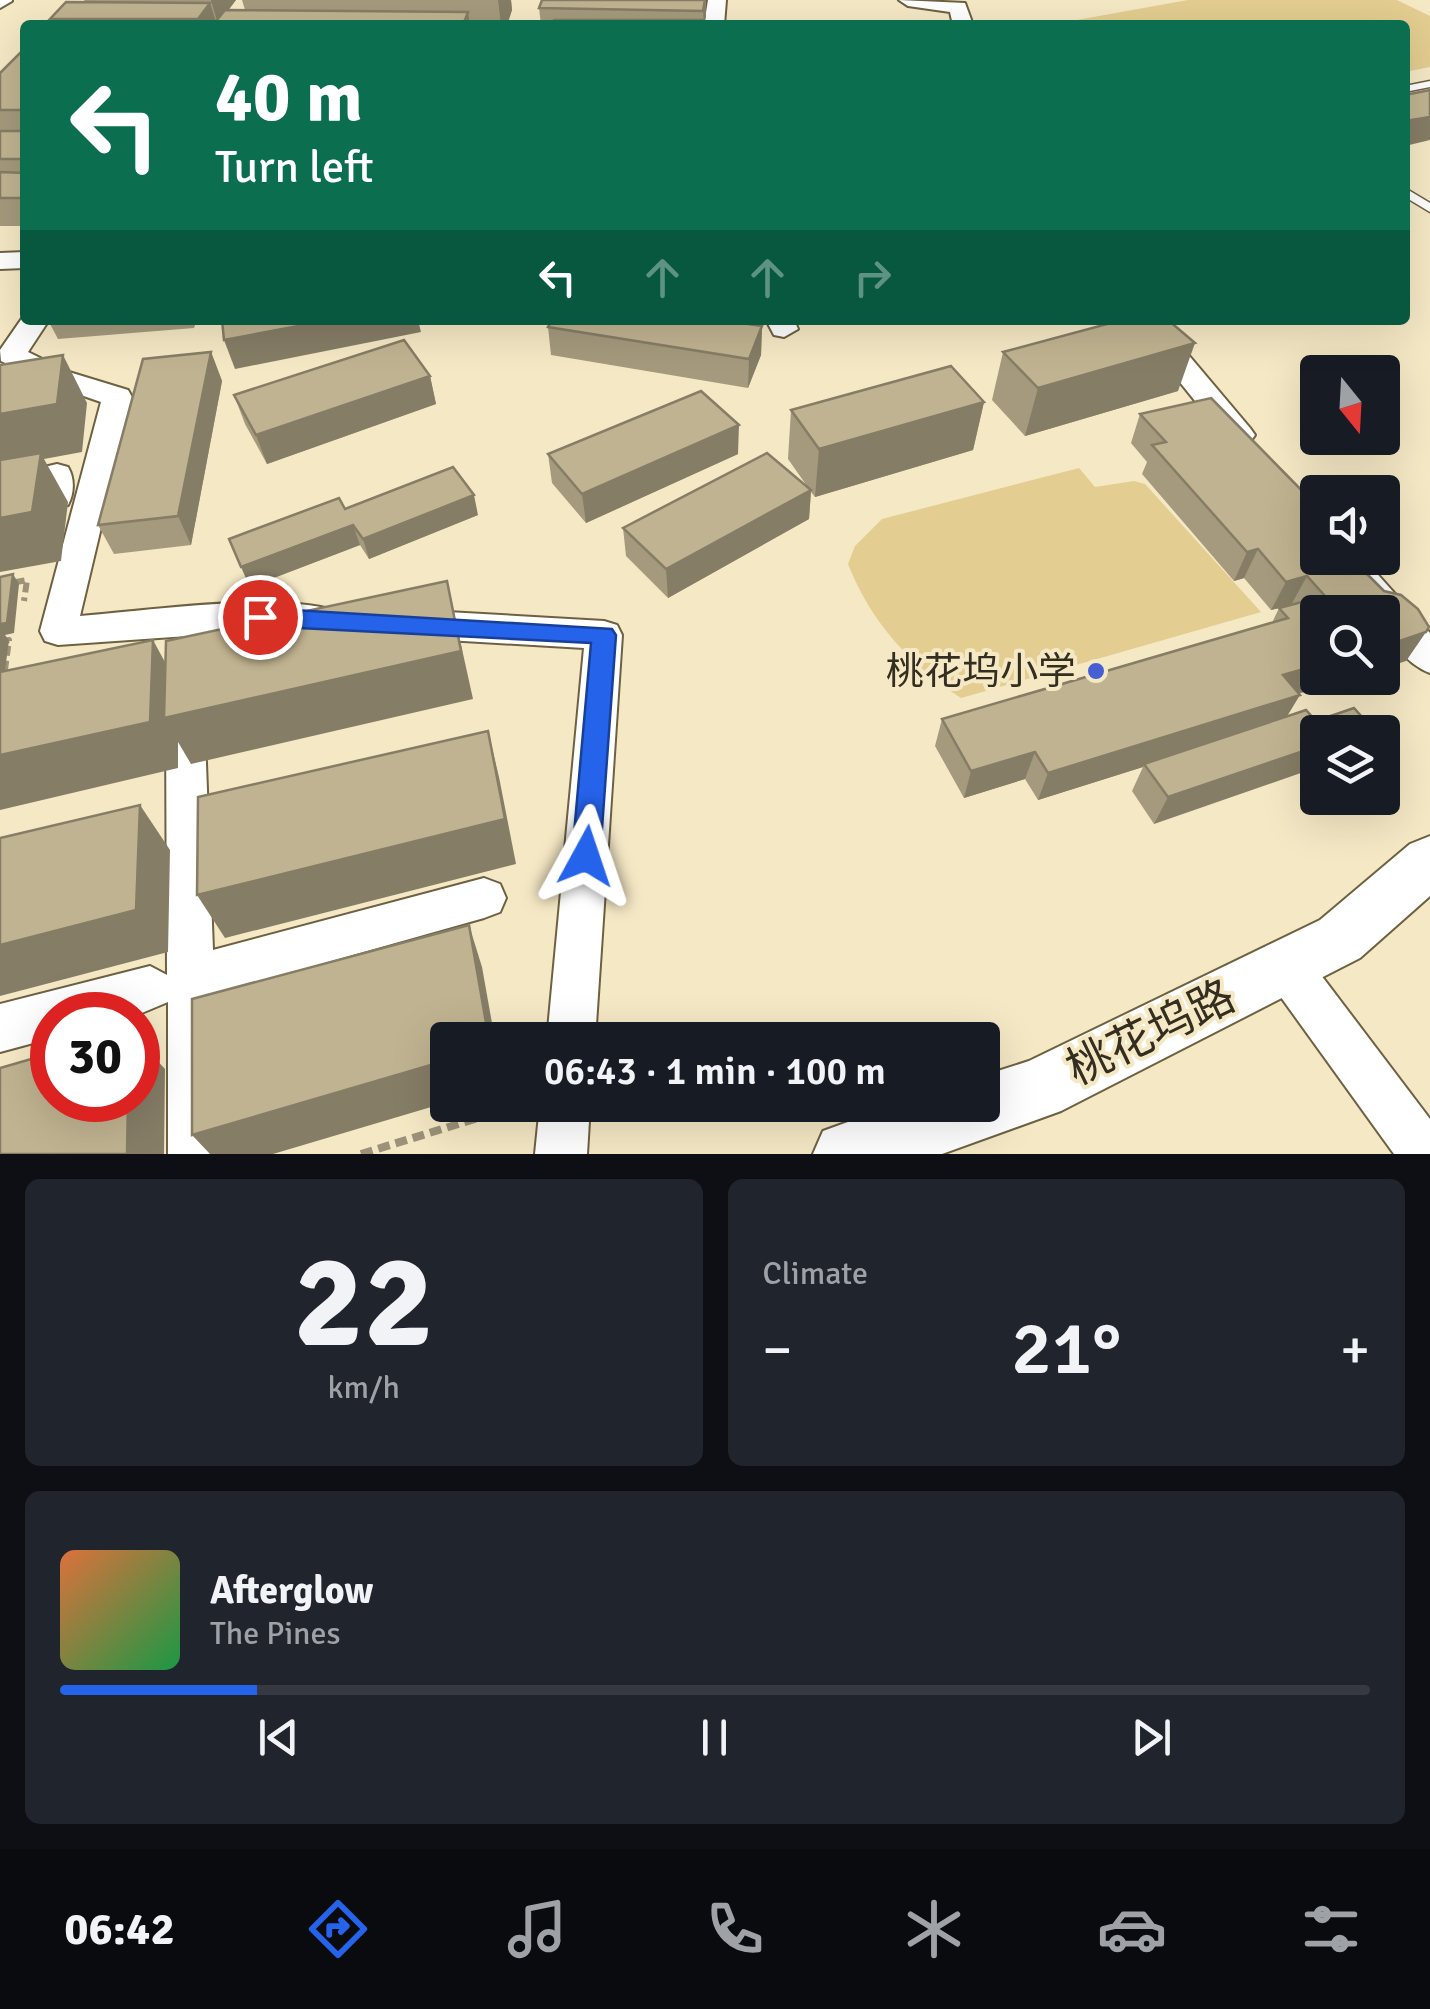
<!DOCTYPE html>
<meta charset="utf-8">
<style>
:root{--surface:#171b24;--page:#20242c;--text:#f1f3f6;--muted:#9ea1a6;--line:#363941;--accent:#2563eb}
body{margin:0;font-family:Signika,"Noto Sans SC",sans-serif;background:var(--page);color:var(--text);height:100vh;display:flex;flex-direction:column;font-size:38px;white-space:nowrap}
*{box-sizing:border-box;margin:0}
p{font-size:32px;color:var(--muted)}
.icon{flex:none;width:55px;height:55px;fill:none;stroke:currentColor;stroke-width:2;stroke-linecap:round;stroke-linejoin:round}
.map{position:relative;height:1154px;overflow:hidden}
.details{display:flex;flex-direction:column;gap:25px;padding:25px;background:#0d0f14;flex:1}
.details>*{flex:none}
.guide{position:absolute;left:20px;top:20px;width:1390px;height:305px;border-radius:10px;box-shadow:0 10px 40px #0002;background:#0b6e4f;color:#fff;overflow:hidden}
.needle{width:65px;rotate:162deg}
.buttons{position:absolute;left:1300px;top:355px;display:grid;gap:20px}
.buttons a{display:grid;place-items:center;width:100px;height:100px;border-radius:10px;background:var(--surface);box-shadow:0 10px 40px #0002;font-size:50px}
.speed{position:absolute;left:30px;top:992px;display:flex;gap:20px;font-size:50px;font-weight:700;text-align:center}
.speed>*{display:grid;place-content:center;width:130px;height:130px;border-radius:50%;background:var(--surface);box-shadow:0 10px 40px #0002;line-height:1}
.speed .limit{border:15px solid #d22;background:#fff;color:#111}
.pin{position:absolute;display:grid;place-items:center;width:85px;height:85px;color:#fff;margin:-42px;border:5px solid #fff;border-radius:50%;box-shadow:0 2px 10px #0007}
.me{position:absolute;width:110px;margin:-55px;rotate:5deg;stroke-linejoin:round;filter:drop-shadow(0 0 8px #0008)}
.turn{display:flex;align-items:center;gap:35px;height:210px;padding:0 30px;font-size:45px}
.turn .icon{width:130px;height:130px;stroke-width:2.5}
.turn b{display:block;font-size:70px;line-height:85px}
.lanes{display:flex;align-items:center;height:95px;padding:0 30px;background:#0003;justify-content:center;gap:50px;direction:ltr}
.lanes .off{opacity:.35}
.big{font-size:75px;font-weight:600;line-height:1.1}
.details .tile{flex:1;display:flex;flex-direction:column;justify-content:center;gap:15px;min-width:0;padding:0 35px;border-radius:15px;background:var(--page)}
.details .dial{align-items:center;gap:0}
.dial b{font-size:130px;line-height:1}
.song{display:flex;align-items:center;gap:30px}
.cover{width:120px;height:120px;border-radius:15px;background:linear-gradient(135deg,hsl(20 70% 55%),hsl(140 70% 35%))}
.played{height:10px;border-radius:5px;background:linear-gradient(90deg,var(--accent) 15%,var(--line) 15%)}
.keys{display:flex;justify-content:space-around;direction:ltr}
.heat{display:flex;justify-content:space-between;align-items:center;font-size:55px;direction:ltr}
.details .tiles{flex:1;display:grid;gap:25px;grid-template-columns:1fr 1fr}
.tile:last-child{grid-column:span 2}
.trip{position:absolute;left:430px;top:1022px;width:570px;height:100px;border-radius:10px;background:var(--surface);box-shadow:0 10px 40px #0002;font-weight:600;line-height:100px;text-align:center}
.tab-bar{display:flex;height:160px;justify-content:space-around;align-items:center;background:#090b0e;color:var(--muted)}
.tab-bar .icon{width:70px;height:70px}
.tab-bar .active{color:var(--accent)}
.tab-bar b{font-size:45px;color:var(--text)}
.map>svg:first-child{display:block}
.green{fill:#e3cd90}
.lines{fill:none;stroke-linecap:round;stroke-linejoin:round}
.service-casing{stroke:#6d6142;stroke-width:3}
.minor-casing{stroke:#6d6142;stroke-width:4}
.tertiary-casing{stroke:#6d6142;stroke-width:4}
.path-far1{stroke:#9c9279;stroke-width:6;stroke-dasharray:10 5;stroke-linecap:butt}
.path{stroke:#9c9279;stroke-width:8;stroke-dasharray:12 6;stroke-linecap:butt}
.service{fill:#fff;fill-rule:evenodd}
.minor{fill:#fff;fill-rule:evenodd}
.tertiary{fill:#fff;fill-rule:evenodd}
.wall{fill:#a59a7d}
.shaded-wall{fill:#867d66}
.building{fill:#c0b391;stroke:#867d66;stroke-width:2.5}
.route{fill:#2563eb;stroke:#184099;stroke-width:2.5}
.poi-dot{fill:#465fd2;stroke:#f5e8c5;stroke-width:4}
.labels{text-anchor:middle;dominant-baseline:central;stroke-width:8;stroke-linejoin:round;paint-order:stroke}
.poi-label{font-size:38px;fill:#332e20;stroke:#f5e8c5;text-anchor:end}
.near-street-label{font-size:45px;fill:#332e20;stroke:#f5e8c5}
</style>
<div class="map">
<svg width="1430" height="1154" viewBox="0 0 1430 1154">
<rect width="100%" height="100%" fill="#f5e8c5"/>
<g class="green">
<polygon points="1188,0 1397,0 1430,16 1430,67 1405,72 1405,25 1049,25"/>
<path d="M1079,468L1095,487L1134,481L1145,484L1261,612L961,698C909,664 871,622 848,564L855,546L882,519Z"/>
</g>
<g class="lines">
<defs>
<g id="service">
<polygon points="1430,81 1430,87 1405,92 1405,86"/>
<polygon points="1405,188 1430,203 1430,212 1405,197"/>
</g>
<g id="minor">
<polygon points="708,0 726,0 724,25 704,25"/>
<polygon points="899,0 965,3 973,25 953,25 950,12 908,6"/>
<polygon points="25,252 25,268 0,269 0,253"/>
<path d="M25,314V320H49L28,352L69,372L128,390L132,397L80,616C146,611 273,592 333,610L338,620L333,630L320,634L260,631L58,645L45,641L40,631L101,402L49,384L1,361L0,350Z"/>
<polygon points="766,320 794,320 798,329 784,337 774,335"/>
<polygon points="1130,320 1159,320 1250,428 1255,435 1250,442 1228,442"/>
<path d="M57,464L68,467C75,479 74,494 68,505L19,516L0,513V491L4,490L10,475Z"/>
<path d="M1327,558H1363L1430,633V673C1408,665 1382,636 1382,612H1370Z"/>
<polygon points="412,610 604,621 617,625 622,635 595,1040 547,1040 584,648 412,638 399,634 394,624 399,614"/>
<polygon points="185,694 199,699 204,710 213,950 484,878 500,884 506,898 500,912 484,918 214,994 220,1154 168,1154 168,1002 137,1015 52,1015 52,1038 0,1052 0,1004 150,966 167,975 166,710 171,699"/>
<polygon points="1286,944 1302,950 1430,1119 1430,1154 1394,1154 1270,982 1263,966 1270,950"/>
<polygon points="540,1105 590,1105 587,1154 535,1154"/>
</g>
<g id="tertiary">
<polygon points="0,0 12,0 12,1 0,8"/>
<polygon points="1430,836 1430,896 1360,958 1061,1111 942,1154 813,1154 823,1131 895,1105 982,1105 982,1076 1029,1061 1320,920 1410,844"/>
</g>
</defs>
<use href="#service" class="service-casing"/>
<use href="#minor" class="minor-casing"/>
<use href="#tertiary" class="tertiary-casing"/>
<g class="path-far1">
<polyline points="0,585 27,580 24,601"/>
<polyline points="0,642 9,640 4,677"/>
</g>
<polyline class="path" points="361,1154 520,1105"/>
<use href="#service" class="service"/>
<use href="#minor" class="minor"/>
<use href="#tertiary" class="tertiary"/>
</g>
<g class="wall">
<polygon points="84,0 236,0 228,10 245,10 242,0 511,0 512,10 507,25 53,25 50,19 85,2"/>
<polygon points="542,0 706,0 705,25 541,25 539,8"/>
<polygon points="25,48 25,226 0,226 0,73"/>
<polygon points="48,320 197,320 194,328 58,339"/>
<polygon points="762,326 761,355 748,388 551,355 548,327"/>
<polygon points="211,352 222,381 191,545 114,554 98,525"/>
<polygon points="1003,352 1178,391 1025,436 992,400"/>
<polygon points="430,376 436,404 267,464 245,424 234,395"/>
<polygon points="984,402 973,450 815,497 811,492 809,519 668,598 626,556 623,528 807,486 788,459 791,410"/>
<polygon points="1140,414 1367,574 1384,591 1429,627 1406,661 1318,612 1318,678 1359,678 1322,691 1310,690 1298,694 1154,824 1132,791 1143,767 1038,800 1025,779 964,798 935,746 942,719 1272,623 1279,608 1271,610 1244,578 1234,581 1142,474 1147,462 1131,443"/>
<polygon points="548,454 738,454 586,523 552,483"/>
<polygon points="345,509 478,515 369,559 360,545 250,587 229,539"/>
</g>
<g class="shaded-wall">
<polygon points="211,0 236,0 218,24"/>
<polygon points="498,0 511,0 512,10 507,25 501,25"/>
<polygon points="705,0 706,17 704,25 703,11"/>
<polygon points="210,3 217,25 200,25 198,19"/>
<polygon points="468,12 470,25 463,25"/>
<polygon points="1430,117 1430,140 1405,146 1406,122"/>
<polygon points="330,320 418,320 421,332 235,369 224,340"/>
<polygon points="762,326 761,355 748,388 749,359"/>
<polygon points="1195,343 1178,391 1025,436 1038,388"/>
<polygon points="211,352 222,381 191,545 178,516"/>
<polygon points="63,355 87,403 82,452 44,459 68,502 61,561 0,572 0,414"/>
<polygon points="430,376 436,404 267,464 256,435"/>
<polygon points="984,402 973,450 815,497 819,449"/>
<polygon points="739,425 738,454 586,523 582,494"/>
<polygon points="811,490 809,519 668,598 666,569"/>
<polygon points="474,495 478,515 369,559 363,539"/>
<polygon points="353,525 360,545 250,587 241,567"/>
<polygon points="1258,549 1244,578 1234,581 1247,552"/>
<polygon points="1373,563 1356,592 1360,567"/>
<polygon points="13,574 19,584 14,633 5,635 9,640 0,708 0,624"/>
<polygon points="1307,576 1291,605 1271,610 1286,582"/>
<polygon points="447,581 473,699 191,764 178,742 178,768 0,810 0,755 153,640 179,688"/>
<polygon points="1426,632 1406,661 1382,669 1382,647"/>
<polygon points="1318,665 1318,677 1310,690 1267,703 1283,675"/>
<polygon points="1330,678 1359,678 1322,691"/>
<polygon points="1300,695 1283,723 1144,764 1143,767 1038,800 1048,773"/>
<polygon points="488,731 499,777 516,864 225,938 197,895"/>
<polygon points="1318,746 1318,767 1154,824 1168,797"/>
<polygon points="1035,752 1025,779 964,798 971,771"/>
<polygon points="140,805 170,850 168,952 0,996 0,945"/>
<polygon points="469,925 482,967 495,1040 489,1040"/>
<polygon points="138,1040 165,1069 164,1154 127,1154 128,1100 138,1100"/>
<polygon points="448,1060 448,1102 273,1154 210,1154 192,1135"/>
</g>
<g class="building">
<polygon points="542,0 705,0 703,11 539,8"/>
<polygon points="66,2 210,3 198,19 50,19"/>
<polygon points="225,10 468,12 463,25 213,25"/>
<polygon points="554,20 703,20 703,25 552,25"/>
<polygon points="119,22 193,23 191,25 117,25"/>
<polygon points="25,48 25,110 0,110 0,73"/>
<polygon points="1430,90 1430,117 1405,121 1405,95"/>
<rect x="0" y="131" width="25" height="28"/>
<polygon points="0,172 25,173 25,198 0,198"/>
<polygon points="222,320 330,320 224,340"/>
<polygon points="552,320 721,320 762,326 749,359 548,327"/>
<polygon points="1122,320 1168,320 1195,343 1038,388 1003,352"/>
<polygon points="404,340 430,376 256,435 234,395"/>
<polygon points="211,352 178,516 98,525 143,359"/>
<polygon points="63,355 57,404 0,414 0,365"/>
<polygon points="951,366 984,402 819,449 791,410"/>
<polygon points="701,391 739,425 582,494 548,454"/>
<polygon points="1211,398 1318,507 1318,558 1367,558 1373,563 1360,567 1384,591 1401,595 1418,609 1429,627 1426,632 1382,647 1382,612 1318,612 1318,665 1283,675 1300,695 1048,773 1035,752 971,771 942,719 1288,618 1279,608 1325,596 1307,576 1286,582 1258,549 1247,552 1152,445 1166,442 1140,414"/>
<polygon points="41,453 32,512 0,518 0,460"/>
<polygon points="767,453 811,490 666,569 623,528"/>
<polygon points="453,467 474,495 363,539 353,525 241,567 229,539 339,498 345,509"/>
<polygon points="13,574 7,623 0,624 0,577"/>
<polygon points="447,581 461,651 164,718 166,641"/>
<polygon points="153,640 150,722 0,755 0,672"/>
<polygon points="1354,708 1371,727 1355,732 1318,732 1318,746 1168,797 1144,764 1306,710 1316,721"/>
<polygon points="488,731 505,819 197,895 198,797"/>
<polygon points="140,805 136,910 0,945 0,838"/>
<polygon points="469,925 489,1040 448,1040 448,1060 192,1135 192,999"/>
<polygon points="52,1053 52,1100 128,1100 127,1154 0,1154 0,1068"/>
</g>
<polygon class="route" points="260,608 612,629 616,635 600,856 596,865 586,868 576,865 572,856 591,643 260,626 249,617"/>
<circle class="poi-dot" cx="1096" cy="671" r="10"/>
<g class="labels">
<g class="poi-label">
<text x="1076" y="671">桃花坞小学</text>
</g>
<g class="near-street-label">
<text transform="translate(1151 1033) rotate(-26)">桃花坞路</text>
</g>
</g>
</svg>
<div class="buttons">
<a><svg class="needle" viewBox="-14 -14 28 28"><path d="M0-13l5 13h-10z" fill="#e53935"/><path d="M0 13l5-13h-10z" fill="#9ea1a6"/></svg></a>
<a><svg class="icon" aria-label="sound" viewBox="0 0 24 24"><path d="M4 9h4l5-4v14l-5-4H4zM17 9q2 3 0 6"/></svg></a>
<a><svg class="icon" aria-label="search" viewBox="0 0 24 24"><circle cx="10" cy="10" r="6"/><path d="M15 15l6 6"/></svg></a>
<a><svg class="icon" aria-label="layers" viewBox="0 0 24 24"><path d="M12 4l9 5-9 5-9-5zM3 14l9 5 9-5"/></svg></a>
</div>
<div class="speed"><div class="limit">30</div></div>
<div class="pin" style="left:260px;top:617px;background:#d93025"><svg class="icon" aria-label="arrive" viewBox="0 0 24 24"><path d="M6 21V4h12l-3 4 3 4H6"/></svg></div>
<svg class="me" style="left:586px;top:856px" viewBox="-20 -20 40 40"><path d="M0-17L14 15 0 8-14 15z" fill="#2563eb" stroke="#fff" stroke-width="4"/></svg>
<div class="trip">06:43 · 1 min · 100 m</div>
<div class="guide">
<div class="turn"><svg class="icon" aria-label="left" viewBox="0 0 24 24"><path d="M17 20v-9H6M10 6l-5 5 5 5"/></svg><div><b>40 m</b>Turn left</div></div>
<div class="lanes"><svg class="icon" aria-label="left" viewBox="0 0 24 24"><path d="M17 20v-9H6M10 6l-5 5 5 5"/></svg><svg class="icon off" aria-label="ahead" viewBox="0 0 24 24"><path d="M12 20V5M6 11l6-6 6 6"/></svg><svg class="icon off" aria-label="ahead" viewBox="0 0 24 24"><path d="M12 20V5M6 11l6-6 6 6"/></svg><svg class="icon off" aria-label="right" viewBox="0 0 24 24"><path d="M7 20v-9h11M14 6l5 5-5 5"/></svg></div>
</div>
</div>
<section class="details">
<div class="tiles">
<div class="tile dial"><b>22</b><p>km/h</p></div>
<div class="tile"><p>Climate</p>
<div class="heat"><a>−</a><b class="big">21°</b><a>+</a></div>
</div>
<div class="tile">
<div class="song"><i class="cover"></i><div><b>Afterglow</b><p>The Pines</p></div></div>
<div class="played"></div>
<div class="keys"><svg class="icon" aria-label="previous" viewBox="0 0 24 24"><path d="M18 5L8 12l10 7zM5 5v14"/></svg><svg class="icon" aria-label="pause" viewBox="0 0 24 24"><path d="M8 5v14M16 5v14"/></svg><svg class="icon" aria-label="next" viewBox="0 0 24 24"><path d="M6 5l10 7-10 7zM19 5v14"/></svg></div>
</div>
</div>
</section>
<nav class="tab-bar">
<b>06:42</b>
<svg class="icon active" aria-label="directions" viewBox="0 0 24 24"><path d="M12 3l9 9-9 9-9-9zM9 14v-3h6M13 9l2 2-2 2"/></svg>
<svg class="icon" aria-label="music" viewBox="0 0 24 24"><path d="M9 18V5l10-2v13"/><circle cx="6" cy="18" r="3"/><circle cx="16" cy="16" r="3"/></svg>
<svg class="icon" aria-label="phone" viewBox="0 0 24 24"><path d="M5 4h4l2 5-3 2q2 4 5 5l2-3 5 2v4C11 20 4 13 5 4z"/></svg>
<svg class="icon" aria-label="climate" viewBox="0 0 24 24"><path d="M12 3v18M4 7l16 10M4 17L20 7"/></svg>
<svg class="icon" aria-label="car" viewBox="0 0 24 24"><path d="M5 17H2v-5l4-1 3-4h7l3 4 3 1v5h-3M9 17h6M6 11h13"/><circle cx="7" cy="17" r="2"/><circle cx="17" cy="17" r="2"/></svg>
<svg class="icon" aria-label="filters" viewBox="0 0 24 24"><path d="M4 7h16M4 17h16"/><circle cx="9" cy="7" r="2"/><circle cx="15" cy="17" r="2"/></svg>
</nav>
